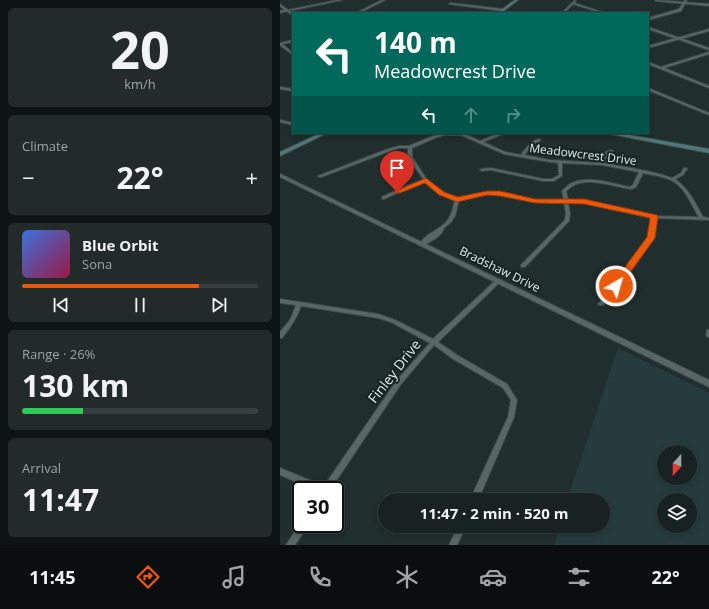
<!DOCTYPE html>
<meta charset="utf-8">
<style>
:root{--surface:#192222;--page:#222a2a;--text:#f1f3f6;--muted:#9fa4a5;--line:#373f40;--accent:#ea580c}
body{margin:0;font-family:"Open Sans",sans-serif;background:var(--page);color:var(--text);height:100vh;display:flex;flex-direction:column;font-size:15px;white-space:nowrap}
*{box-sizing:border-box;margin:0}
p{font-size:13px;color:var(--muted)}
.icon{flex:none;width:22px;height:22px;fill:none;stroke:currentColor;stroke-width:2;stroke-linecap:round;stroke-linejoin:round}
.map{position:relative;flex:1;overflow:hidden}
.panel{display:flex;flex-direction:column;gap:8px;padding:8px;background:#0e1313;width:280px}
.panel>*{flex:none}
.top-card{position:absolute;left:12px;top:12px;width:357px;height:122px;border-radius:0px;box-shadow:0 2px 6px #0003,0 0 0 1px var(--line);background:#00695c;color:#fff;overflow:hidden}
.needle{width:26px;rotate:201deg}
.fabs{position:absolute;left:377px;top:445px;display:grid;gap:8px}
.fabs a{display:grid;place-items:center;width:40px;height:40px;border-radius:50%;background:var(--surface);box-shadow:0 2px 6px #0003,0 0 0 1px var(--line);font-size:20px}
.speed{position:absolute;left:12px;top:481px;display:flex;gap:8px;font-size:20px;font-weight:700;text-align:center}
.speed>*{display:grid;place-content:center;width:52px;height:52px;border-radius:50%;background:var(--surface);box-shadow:0 2px 6px #0003,0 0 0 1px var(--line);line-height:1}
.speed .limit{border:2px solid #111;border-radius:6px;background:#fff;color:#111}
.pin{position:absolute;display:grid;place-items:center;width:34px;height:34px;color:#fff;margin:-41px -17px;border-radius:50% 50% 50% 0;rotate:-45deg;box-shadow:0 0 4px #0007}
.pin .icon{rotate:45deg}
.me{position:absolute;width:44px;margin:-22px;rotate:38deg;stroke-linejoin:round;filter:drop-shadow(0 0 3px #0008)}
.turn{display:flex;align-items:center;gap:14px;height:84px;padding:0 16px;font-size:18px}
.turn .icon{width:52px;height:52px;stroke-width:2.5}
.turn b{display:block;font-size:28px;line-height:34px}
.lanes{display:flex;align-items:center;height:38px;padding:0 16px;background:#0003;justify-content:center;gap:20px;direction:ltr}
.lanes .off{opacity:.35}
.big{font-size:30px;font-weight:700;line-height:1.1}
.panel .card{flex:1;display:flex;flex-direction:column;justify-content:center;gap:6px;min-width:0;padding:0 14px;border-radius:6px;background:var(--page)}
.panel .dial{align-items:center;gap:0}
.dial b{font-size:52px;line-height:1}
.song{display:flex;align-items:center;gap:12px}
.cover{width:48px;height:48px;border-radius:6px;background:linear-gradient(135deg,hsl(220 70% 55%),hsl(340 70% 35%))}
.played{height:4px;border-radius:2px;background:linear-gradient(90deg,var(--accent) 75%,var(--line) 75%)}
.keys{display:flex;justify-content:space-around;direction:ltr}
.heat{display:flex;justify-content:space-between;align-items:center;font-size:22px;direction:ltr}
.charge{height:6px;border-radius:3px;background:linear-gradient(90deg,#34c759 26%,var(--line) 0)}
.trip{position:absolute;left:98px;top:493px;width:232px;height:40px;border-radius:20px;background:var(--surface);box-shadow:0 2px 6px #0003,0 0 0 1px var(--line);font-weight:700;line-height:40px;text-align:center}
.dock{display:flex;height:64px;justify-content:space-around;align-items:center;background:#0a0e0e;color:var(--muted)}
.dock .icon{width:28px;height:28px}
.dock .current{color:var(--accent)}
.dock b{font-size:18px;color:var(--text)}
main{display:flex;flex:1;min-height:0}
.map>svg:first-child{display:block}
.built{fill:#253b3c;fill-rule:evenodd}
.lines{fill:none;stroke-linecap:round;stroke-linejoin:round}
.minor-casing{stroke:#3d4949;stroke-width:2}
.tertiary-casing{stroke:#3d4949;stroke-width:2}
.secondary-casing{stroke:#3d4949;stroke-width:2}
.minor{fill:#586666;fill-rule:evenodd}
.tertiary{fill:#586666;fill-rule:evenodd}
.secondary{fill:#507879;fill-rule:evenodd}
.route{fill:#ea580c;stroke:#983908}
.labels{text-anchor:middle;dominant-baseline:central;stroke-width:4;stroke-linejoin:round;paint-order:stroke}
.street-label{font-size:12px;fill:#e3ebeb;stroke:#172424}
.near-street-label{font-size:14px;fill:#e3ebeb;stroke:#172424}
</style>
<main>
<section class="panel">
<div class="card dial"><b>20</b><p>km/h</p></div>
<div class="card"><p>Climate</p>
<div class="heat"><a>−</a><b class="big">22°</b><a>+</a></div>
</div>
<div class="card">
<div class="song"><i class="cover"></i><div><b>Blue Orbit</b><p>Sona</p></div></div>
<div class="played"></div>
<div class="keys"><svg class="icon" aria-label="previous" viewBox="0 0 24 24"><path d="M18 5L8 12l10 7zM5 5v14"/></svg><svg class="icon" aria-label="pause" viewBox="0 0 24 24"><path d="M8 5v14M16 5v14"/></svg><svg class="icon" aria-label="next" viewBox="0 0 24 24"><path d="M6 5l10 7-10 7zM19 5v14"/></svg></div>
</div>
<div class="card"><p>Range · 26%</p><b class="big">130 km</b><div class="charge"></div></div>
<div class="card"><p>Arrival</p><b class="big">11:47</b></div>
</section>
<div class="map">
<svg width="429" height="545" viewBox="0 0 429 545">
<rect width="100%" height="100%" fill="#212e2e"/>
<path class="built" d="M338,348L429,393V545H274L280,526H323V500H287ZM384,452H410V478H384ZM384,500H410V526H384Z"/>
<g class="lines">
<defs>
<g id="minor">
<polygon points="58,0 62,0 9,11 13,14 13,16 7,11 0,13 0,11 5,10 0,6 0,4 8,10"/>
<polygon points="102,0 105,0 79,13 76,13"/>
<polygon points="295,0 296,1 294,3 325,13 322,13 293,4 284,13 282,13"/>
<polygon points="375,0 429,4 429,6 376,1"/>
<polygon points="170,3 223,9 224,10 223,11 169,4"/>
<polygon points="368,27 429,48 429,50 368,29"/>
<polygon points="13,40 13,42 2,44 13,53 13,55 0,45 0,43"/>
<polygon points="429,52 429,54 384,68 429,86 429,88 368,64 368,62 381,67"/>
<polygon points="0,87 13,89 13,91 0,89"/>
<polygon points="368,88 429,113 429,115 368,90"/>
<polygon points="0,120 13,123 13,125 0,122"/>
<path d="M164,133H182L200,141L220,133H225L203,142L225,152L241,155C247,147 251,140 260,139V141L253,144L244,155L270,160L320,163L324,153L331,150L333,151L327,155L324,163C347,168 370,170 392,178L401,173L404,168H406L407,169L403,175L395,179C409,189 415,203 423,217L429,218V220L376,218L373,237L346,278L323,305H319L318,304L319,303L342,276L369,237L372,218L304,203H288L290,213L289,221L245,267H241V265L285,220L286,213L284,203L255,202L220,195L207,194L179,200L175,216L171,222L164,228L162,233L155,239L150,242L142,246L140,244C145,233 159,231 167,221C172,215 173,207 175,200L161,194L145,182L128,188L104,199H102V197L126,186L144,180L128,157V148H119L110,151L41,177H39L38,176L108,149L119,146H129L153,136ZM164,135H181L224,154L270,162L278,163L279,175L272,179H263L211,168L201,169L200,170L202,171L211,170L263,181H274L282,176V163L322,165L359,172L353,185L350,187C332,184 308,174 290,184C287,186 285,188 283,190L282,191L284,200H255L220,193L207,192L177,198L163,192L147,180L132,157V148L155,138ZM363,173C372,175 382,176 391,180C405,187 411,204 419,217L374,216L304,201L288,200L286,191C290,188 294,184 300,183C315,179 336,187 351,189L356,187Z"/>
<path d="M218,279L220,280L221,281L220,282L158,342L177,355L227,384L237,400L234,417L198,500H190L228,417L231,400L223,388L173,359L154,345L121,384L50,490H35L0,475V468L44,486L117,380L150,343L111,322L98,318L21,306C17,318 10,328 2,338H0V332L10,320L13,313L16,305L0,303V299L98,314L115,320L153,339L216,280Z"/>
<polygon points="427,330 429,330 429,337 427,337 426,335"/>
<polygon points="21,522 21,524 28,524 27,527 15,545 6,545"/>
<polygon points="178,526 186,526 177,545 169,545"/>
</g>
<g id="tertiary">
<polygon points="405,0 407,0 401,11 368,20 368,18 399,9"/>
<polygon points="429,29 429,31 368,48 368,46"/>
<polygon points="0,174 429,380 429,387 0,177"/>
</g>
<g id="secondary">
<polygon points="235,0 238,0 221,13 217,13"/>
<polygon points="41,133 47,133 0,156 0,152"/>
<polygon points="328,133 338,133 429,149 429,153 330,134"/>
</g>
</defs>
<use href="#minor" class="minor-casing"/>
<use href="#tertiary" class="tertiary-casing"/>
<use href="#secondary" class="secondary-casing"/>
<use href="#minor" class="minor"/>
<use href="#tertiary" class="tertiary"/>
<use href="#secondary" class="secondary"/>
</g>
<polygon class="route" points="146,178 164,192 178,197 207,191 220,191 255,199 304,199 377,215 378,217 375,238 339,288 336,289 331,286 367,237 370,218 304,204 255,203 220,196 207,195 177,202 159,195 145,183 120,193 114,193 113,192"/>
<g class="labels">
<g class="street-label">
<text transform="translate(303 154) rotate(7)">Meadowcrest Drive</text>
<text transform="translate(220 269) rotate(26)">Bradshaw Drive</text>
</g>
<g class="near-street-label">
<text transform="translate(114 371) rotate(-52)">Finley Drive</text>
</g>
</g>
</svg>
<div class="fabs">
<a><svg class="needle" viewBox="-14 -14 28 28"><path d="M0-13l5 13h-10z" fill="#e53935"/><path d="M0 13l5-13h-10z" fill="#9fa4a5"/></svg></a>
<a><svg class="icon" aria-label="layers" viewBox="0 0 24 24"><path d="M12 4l9 5-9 5-9-5zM3 14l9 5 9-5"/></svg></a>
</div>
<div class="speed"><div class="limit">30</div></div>
<div class="pin" style="left:117px;top:192px;background:#d93025"><svg class="icon" aria-label="arrive" viewBox="0 0 24 24"><path d="M6 21V4h12l-3 4 3 4H6"/></svg></div>
<svg class="me" style="left:336px;top:286px" viewBox="-20 -20 40 40"><circle r="17" fill="#ea580c" stroke="#fff" stroke-width="3"/><path d="M0-11L8 9 0 5-8 9z" fill="#fff"/></svg>
<div class="trip">11:47 · 2 min · 520 m</div>
<div class="top-card">
<div class="turn"><svg class="icon" aria-label="left" viewBox="0 0 24 24"><path d="M17 20v-9H6M10 6l-5 5 5 5"/></svg><div><b>140 m</b>Meadowcrest Drive</div></div>
<div class="lanes"><svg class="icon" aria-label="left" viewBox="0 0 24 24"><path d="M17 20v-9H6M10 6l-5 5 5 5"/></svg><svg class="icon off" aria-label="ahead" viewBox="0 0 24 24"><path d="M12 20V5M6 11l6-6 6 6"/></svg><svg class="icon off" aria-label="right" viewBox="0 0 24 24"><path d="M7 20v-9h11M14 6l5 5-5 5"/></svg></div>
</div>
</div>
</main>
<nav class="dock">
<b>11:45</b>
<svg class="icon current" aria-label="directions" viewBox="0 0 24 24"><path d="M12 3l9 9-9 9-9-9zM9 14v-3h6M13 9l2 2-2 2"/></svg>
<svg class="icon" aria-label="music" viewBox="0 0 24 24"><path d="M9 18V5l10-2v13"/><circle cx="6" cy="18" r="3"/><circle cx="16" cy="16" r="3"/></svg>
<svg class="icon" aria-label="phone" viewBox="0 0 24 24"><path d="M5 4h4l2 5-3 2q2 4 5 5l2-3 5 2v4C11 20 4 13 5 4z"/></svg>
<svg class="icon" aria-label="climate" viewBox="0 0 24 24"><path d="M12 3v18M4 7l16 10M4 17L20 7"/></svg>
<svg class="icon" aria-label="car" viewBox="0 0 24 24"><path d="M5 17H2v-5l4-1 3-4h7l3 4 3 1v5h-3M9 17h6M6 11h13"/><circle cx="7" cy="17" r="2"/><circle cx="17" cy="17" r="2"/></svg>
<svg class="icon" aria-label="filters" viewBox="0 0 24 24"><path d="M4 7h16M4 17h16"/><circle cx="9" cy="7" r="2"/><circle cx="15" cy="17" r="2"/></svg>
<b>22°</b>
</nav>
